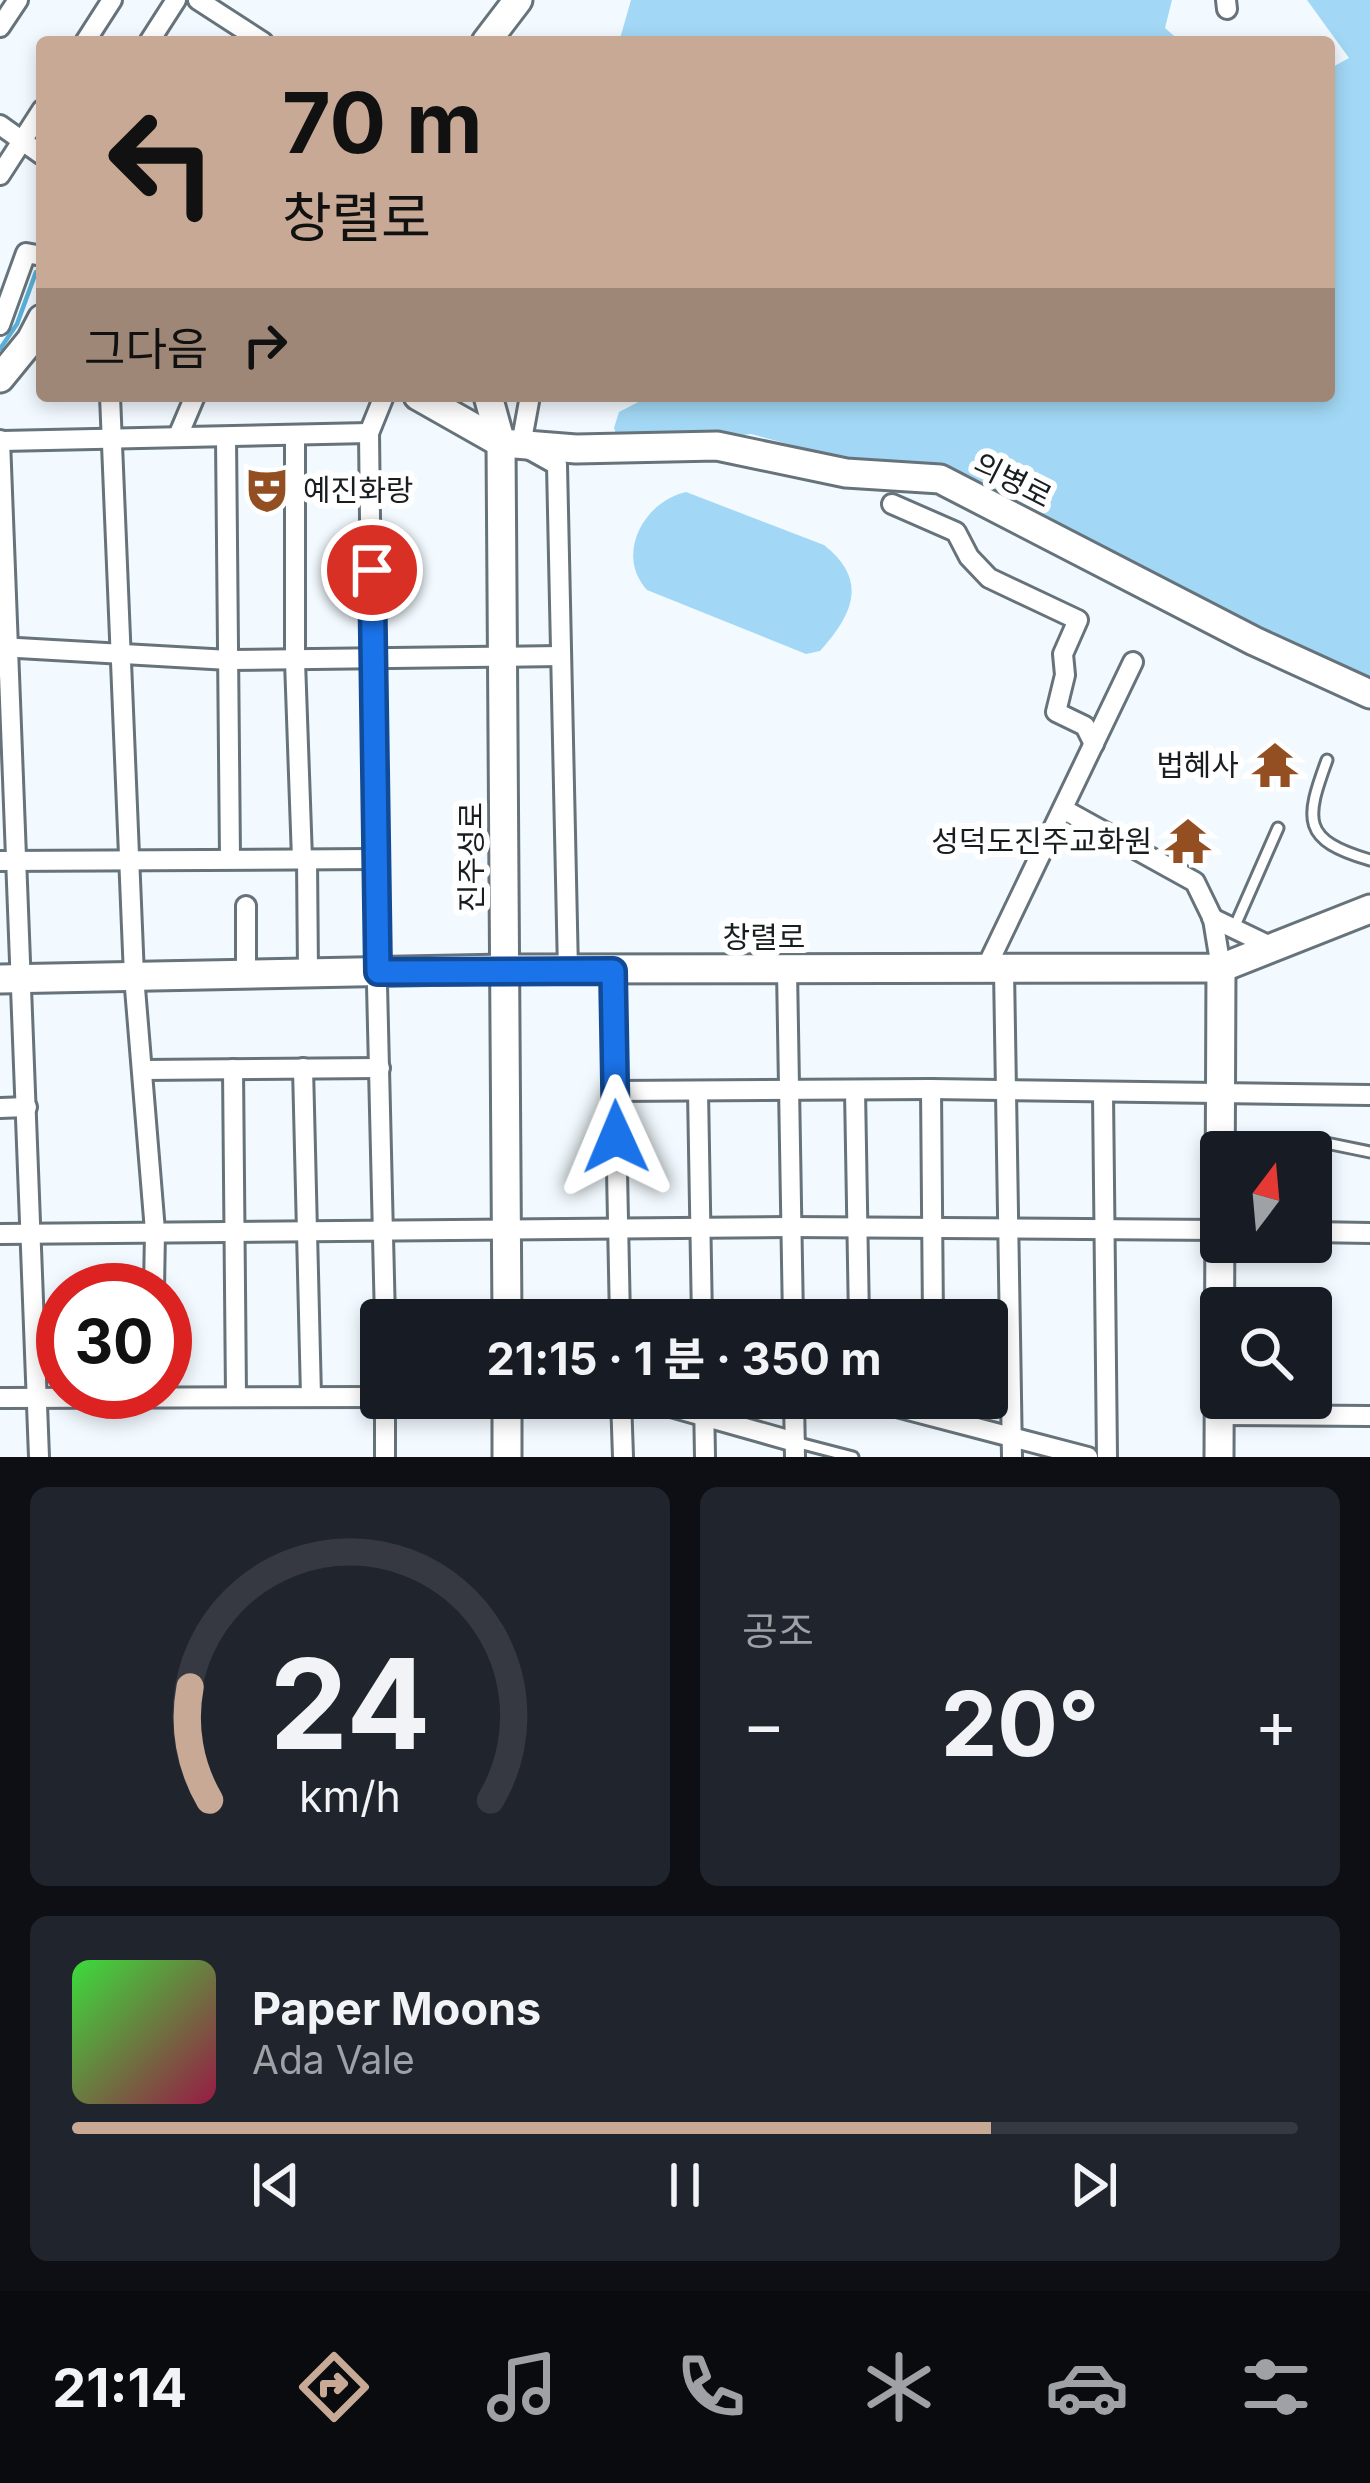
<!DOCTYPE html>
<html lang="ko">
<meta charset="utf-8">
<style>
:root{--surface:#171b24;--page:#20242c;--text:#f1f3f6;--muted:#9ea1a6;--line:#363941;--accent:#c7a996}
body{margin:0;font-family:Inter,"Noto Sans KR",sans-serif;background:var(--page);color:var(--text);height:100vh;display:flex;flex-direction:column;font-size:45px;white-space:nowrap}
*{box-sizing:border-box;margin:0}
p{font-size:39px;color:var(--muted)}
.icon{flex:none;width:66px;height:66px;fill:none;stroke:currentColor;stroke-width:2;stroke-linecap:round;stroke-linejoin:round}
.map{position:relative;height:1457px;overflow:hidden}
.sheet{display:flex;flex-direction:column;gap:30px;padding:30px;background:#0d0f14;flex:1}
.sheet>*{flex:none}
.guide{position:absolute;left:36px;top:36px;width:1299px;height:366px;border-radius:12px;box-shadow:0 6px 18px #0003;background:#c7a996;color:#111;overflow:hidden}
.needle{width:78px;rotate:16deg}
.fabs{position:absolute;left:1200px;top:1131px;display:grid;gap:24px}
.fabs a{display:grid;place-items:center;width:132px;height:132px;border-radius:12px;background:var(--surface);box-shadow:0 6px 18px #0003;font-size:60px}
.speed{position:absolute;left:36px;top:1263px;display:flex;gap:24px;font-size:60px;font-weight:700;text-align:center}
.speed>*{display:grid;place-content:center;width:156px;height:156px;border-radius:50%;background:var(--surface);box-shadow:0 6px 18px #0003;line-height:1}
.speed .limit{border:18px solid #d22;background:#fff;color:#111}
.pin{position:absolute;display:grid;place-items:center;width:102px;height:102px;color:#fff;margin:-51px;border:6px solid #fff;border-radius:50%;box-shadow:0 3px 12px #0007}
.me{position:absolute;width:132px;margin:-66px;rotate:359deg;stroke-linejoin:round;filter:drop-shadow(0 0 9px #0008)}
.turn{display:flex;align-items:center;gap:42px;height:252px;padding:0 48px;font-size:54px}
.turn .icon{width:156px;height:156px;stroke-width:2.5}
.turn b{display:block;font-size:84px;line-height:102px}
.then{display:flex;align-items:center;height:114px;padding:0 48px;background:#0003;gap:24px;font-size:45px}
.big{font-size:90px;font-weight:700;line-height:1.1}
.sheet .widget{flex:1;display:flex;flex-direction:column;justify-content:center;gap:18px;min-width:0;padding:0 42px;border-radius:18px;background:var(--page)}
.sheet .dial{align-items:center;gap:0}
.dial svg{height:312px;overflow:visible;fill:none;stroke:var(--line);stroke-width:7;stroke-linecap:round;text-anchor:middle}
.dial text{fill:var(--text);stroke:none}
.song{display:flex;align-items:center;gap:36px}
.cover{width:144px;height:144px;border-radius:18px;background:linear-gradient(135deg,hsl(120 70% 55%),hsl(340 70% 35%))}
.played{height:12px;border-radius:6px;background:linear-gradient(90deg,var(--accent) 75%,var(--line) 75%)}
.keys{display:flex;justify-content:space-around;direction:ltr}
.heat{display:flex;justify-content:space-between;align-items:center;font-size:66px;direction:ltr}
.sheet .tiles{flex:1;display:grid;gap:30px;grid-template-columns:1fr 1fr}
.widget:last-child{grid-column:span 2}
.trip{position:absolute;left:360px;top:1299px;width:648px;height:120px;border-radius:12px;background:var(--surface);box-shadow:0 6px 18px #0003;font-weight:700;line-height:120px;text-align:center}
.tabs{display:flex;height:192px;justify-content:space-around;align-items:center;background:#090b0e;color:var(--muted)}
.tabs .icon{width:84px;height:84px}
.tabs .current{color:var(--accent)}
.tabs b{font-size:54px;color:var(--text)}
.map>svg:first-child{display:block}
.green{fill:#a2d8f5}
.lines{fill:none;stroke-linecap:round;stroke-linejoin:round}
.stream{stroke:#5aaed7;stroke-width:4.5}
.lane-casing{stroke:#66737a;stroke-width:15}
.street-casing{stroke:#66737a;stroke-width:24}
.secondary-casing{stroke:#66737a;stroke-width:33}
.lane{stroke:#fff;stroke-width:9}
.street{stroke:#fff;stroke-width:18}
.secondary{stroke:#fff;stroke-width:27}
.route-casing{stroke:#114b97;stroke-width:30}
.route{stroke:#1a73e8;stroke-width:21}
.labels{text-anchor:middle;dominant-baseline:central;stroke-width:12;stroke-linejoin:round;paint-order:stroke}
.street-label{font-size:30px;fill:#181d1f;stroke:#fff}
.poi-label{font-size:30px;fill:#181d1f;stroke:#fff;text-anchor:end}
</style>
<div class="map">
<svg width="1370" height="1457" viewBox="0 0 1370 1457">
<rect width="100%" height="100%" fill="#f2faff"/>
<g class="green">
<polygon points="631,0 1172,0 1165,28 1181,42 619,42"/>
<polygon points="1307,0 1370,0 1370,687 1124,560 873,467 751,434 686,441 625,456 614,428 619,412 650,396 1329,396 1329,69 1349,58"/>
<path d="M686,492L824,545C868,580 854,613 820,651L806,654L647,590C615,555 643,502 686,492Z"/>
</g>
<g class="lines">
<polyline class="stream" points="0,349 17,324 36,272"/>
<defs>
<g id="lane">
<path d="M1327,760C1305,820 1301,840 1370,860"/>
<polyline points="1234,928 1278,828"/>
<polyline points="1226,1147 1331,1144 1370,1152"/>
<polyline points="795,1442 853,1457"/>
</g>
<g id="street">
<polyline points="198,0 263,42"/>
<polyline points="1226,0 1227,9"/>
<polyline points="0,27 18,0"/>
<polyline points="85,42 112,0"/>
<polyline points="149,42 176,0"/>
<polyline points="0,125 42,155"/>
<polyline points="0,175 42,110"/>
<polyline points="0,325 26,253 42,256"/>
<polyline points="110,396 134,976 155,1231 154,1290"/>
<polyline points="384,396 369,433 374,859 385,1320"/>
<polyline points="530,396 521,445 557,465 568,971"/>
<polyline points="178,436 195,396"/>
<polyline points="226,437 230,858"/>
<polyline points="295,437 295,661 302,859"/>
<polyline points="0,440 39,1457"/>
<polyline points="2,441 369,433"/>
<polyline points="892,504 956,532 969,557 989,578 1078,620 1063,654 1065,675 1056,712 1085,726 1094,744"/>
<polyline points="0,647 229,660 561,656"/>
<polyline points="1063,809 1195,882 1213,919 1221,968"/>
<polyline points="307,859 308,973"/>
<polyline points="0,861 374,859"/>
<polyline points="1212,918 1274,948"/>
<polyline points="986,968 1133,662"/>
<polyline points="787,970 793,1320"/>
<polyline points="1004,970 1012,1457"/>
<polyline points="613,971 620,1320"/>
<polyline points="246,974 246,906"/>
<polyline points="303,1068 311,1396"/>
<polyline points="233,1069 236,1396"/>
<polyline points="143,1070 380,1068"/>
<polyline points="931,1089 933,1320"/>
<polyline points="855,1090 859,1320"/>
<polyline points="615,1091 931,1089 1370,1095"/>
<polyline points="698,1091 702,1320"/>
<polyline points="1103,1093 1107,1457"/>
<polyline points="0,1108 27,1107"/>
<polyline points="1311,1232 1370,1233"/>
<polyline points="0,1234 790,1227 1221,1230"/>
<polyline points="0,1398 381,1397"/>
<polyline points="621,1398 623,1457"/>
<polyline points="639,1398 795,1442"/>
<polyline points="704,1398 705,1457"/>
<polyline points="794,1398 795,1457"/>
<polyline points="862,1398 1088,1457"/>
<polyline points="1219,1415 1370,1416"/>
<polyline points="385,1457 385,1398"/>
</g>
<g id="secondary">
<polyline points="486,42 518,0"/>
<polyline points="0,378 31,340 42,319"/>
<polyline points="418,396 501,443 576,449 717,446 846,473 940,479 1254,641 1370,694"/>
<polyline points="488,396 501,443 507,1320"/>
<polyline points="0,979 505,969 1221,968 1370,909"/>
<polyline points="507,1398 507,1457"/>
<polyline points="1219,1457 1221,968"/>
</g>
</defs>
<use href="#lane" class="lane-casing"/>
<use href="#street" class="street-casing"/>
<use href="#secondary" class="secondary-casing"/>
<use href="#lane" class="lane"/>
<use href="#street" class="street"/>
<use href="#secondary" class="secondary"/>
</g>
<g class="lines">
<defs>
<polyline id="route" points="372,570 378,972 613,971 616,1137"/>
</defs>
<use href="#route" class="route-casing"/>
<use href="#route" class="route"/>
</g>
<defs>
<symbol id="theatre-bare" viewBox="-9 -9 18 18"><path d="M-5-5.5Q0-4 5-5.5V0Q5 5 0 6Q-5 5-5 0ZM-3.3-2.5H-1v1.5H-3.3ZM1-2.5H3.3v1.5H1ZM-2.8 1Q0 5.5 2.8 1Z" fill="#934f21" stroke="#fff" stroke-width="2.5" paint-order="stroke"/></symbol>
<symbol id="temple-bare" viewBox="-9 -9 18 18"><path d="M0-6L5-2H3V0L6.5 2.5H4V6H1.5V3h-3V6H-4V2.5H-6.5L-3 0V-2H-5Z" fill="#934f21" stroke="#fff" stroke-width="2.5" paint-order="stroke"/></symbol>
</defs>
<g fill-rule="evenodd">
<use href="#theatre-bare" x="234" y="457" width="66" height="66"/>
<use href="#temple-bare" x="1242" y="732" width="66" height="66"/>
<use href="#temple-bare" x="1155" y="808" width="66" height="66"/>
</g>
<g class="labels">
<g class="street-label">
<text transform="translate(1013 480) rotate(27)">의병로</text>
<text transform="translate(471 857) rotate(-90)">진주성로</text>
<text x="764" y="937">창렬로</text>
</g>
<g class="poi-label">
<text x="303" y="490" text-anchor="start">예진화랑</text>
<text x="1239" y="765">법혜사</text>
<text x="1152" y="841">성덕도진주교화원</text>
</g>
</g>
</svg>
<div class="fabs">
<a><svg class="needle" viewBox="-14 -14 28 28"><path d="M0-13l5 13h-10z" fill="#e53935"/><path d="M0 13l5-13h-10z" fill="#9ea1a6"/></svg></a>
<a><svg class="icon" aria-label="search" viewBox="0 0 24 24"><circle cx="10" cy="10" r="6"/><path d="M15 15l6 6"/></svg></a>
</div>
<div class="speed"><div class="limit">30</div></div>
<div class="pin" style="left:372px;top:570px;background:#d93025"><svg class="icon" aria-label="arrive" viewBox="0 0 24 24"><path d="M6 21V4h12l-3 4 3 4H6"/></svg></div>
<svg class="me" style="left:616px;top:1137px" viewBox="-20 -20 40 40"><path d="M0-17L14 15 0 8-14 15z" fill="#1a73e8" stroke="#fff" stroke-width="4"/></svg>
<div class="trip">21:15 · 1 분 · 350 m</div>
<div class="guide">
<div class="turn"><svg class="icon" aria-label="left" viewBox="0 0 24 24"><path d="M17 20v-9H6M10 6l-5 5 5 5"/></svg><div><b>70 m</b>창렬로</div></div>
<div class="then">그다음<svg class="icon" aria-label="right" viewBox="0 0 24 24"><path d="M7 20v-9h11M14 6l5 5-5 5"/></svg></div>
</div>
</div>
<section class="sheet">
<div class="tiles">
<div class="widget dial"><svg viewBox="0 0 100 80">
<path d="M14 69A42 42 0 1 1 86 69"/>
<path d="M14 69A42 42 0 0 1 9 40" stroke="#c7a996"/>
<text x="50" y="56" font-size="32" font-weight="700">24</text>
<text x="50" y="72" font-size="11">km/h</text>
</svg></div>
<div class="widget"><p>공조</p>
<div class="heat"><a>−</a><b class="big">20°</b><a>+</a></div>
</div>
<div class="widget">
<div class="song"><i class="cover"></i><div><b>Paper Moons</b><p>Ada Vale</p></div></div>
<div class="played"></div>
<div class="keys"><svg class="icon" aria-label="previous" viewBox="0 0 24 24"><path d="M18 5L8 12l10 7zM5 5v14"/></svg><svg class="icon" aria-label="pause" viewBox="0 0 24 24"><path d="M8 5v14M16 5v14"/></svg><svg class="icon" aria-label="next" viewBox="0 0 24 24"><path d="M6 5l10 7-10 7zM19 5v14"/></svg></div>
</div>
</div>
</section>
<nav class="tabs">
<b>21:14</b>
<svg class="icon current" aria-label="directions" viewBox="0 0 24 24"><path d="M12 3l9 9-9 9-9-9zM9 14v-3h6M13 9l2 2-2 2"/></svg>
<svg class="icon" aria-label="music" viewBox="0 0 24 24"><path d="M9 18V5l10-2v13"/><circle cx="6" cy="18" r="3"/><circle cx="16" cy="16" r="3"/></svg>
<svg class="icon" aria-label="phone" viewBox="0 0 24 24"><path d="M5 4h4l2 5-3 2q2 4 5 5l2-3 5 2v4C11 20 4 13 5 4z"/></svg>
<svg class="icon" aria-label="climate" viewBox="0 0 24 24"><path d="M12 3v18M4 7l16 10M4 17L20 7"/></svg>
<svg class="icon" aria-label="car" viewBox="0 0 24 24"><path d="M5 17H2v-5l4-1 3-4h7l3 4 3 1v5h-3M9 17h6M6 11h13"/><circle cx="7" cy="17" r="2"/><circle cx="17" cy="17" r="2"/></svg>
<svg class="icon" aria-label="filters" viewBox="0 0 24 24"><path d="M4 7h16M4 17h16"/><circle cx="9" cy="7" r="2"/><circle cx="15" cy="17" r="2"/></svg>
</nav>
